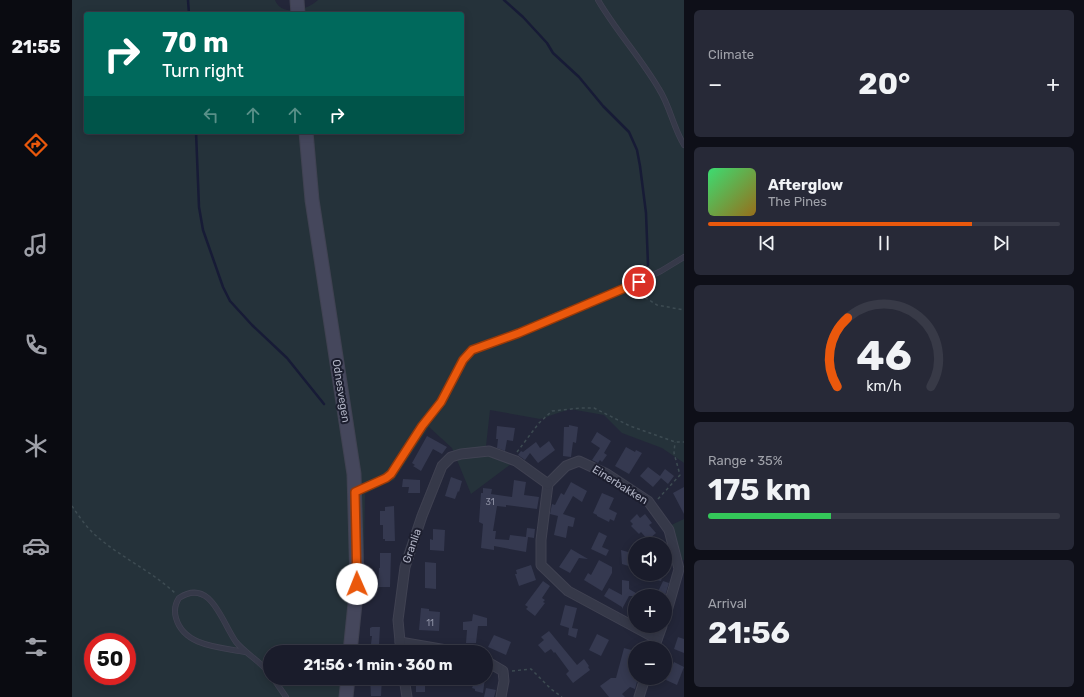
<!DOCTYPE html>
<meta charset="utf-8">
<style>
:root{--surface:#1a1c2b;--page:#272937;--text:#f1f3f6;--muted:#9fa1a9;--line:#383a47;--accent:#ea580c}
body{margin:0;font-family:Rubik,sans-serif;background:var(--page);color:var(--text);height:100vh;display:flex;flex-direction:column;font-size:15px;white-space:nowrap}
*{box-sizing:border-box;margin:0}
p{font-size:13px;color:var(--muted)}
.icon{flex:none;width:22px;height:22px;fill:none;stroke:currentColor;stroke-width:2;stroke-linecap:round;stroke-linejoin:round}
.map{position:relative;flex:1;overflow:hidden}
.details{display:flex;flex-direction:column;gap:10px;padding:10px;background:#0e0f18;width:400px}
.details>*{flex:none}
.hud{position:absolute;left:12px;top:12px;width:380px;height:122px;border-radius:4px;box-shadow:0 2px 10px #0003,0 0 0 1px var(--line);background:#00695c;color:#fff;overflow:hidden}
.fabs{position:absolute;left:556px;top:537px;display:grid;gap:8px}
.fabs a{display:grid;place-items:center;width:44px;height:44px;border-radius:50%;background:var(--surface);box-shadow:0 2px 10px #0003,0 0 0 1px var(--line);font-size:20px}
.speed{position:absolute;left:12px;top:633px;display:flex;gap:8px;font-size:20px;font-weight:700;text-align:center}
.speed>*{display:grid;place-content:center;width:52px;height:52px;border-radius:50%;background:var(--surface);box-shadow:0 2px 10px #0003,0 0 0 1px var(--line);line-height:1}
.speed .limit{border:6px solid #d22;background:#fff;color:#111}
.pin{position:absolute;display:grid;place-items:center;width:34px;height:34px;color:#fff;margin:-17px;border:2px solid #fff;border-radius:50%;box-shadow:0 1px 4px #0007}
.me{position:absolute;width:44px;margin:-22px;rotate:359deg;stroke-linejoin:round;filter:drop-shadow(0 0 3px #0008)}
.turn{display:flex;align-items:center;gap:14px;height:84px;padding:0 12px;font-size:18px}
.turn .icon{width:52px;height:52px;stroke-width:2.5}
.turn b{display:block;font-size:28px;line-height:34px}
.lanes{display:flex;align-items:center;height:38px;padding:0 12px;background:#0003;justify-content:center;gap:20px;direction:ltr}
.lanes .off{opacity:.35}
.big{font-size:30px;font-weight:700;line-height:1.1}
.details .tile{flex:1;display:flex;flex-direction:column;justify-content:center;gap:6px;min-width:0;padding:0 14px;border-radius:6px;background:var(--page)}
.details .dial{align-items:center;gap:0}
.dial svg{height:104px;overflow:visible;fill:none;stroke:var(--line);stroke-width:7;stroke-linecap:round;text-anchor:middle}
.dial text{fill:var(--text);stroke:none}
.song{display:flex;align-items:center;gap:12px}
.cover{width:48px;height:48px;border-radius:6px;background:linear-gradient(135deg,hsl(140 70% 55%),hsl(40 70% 35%))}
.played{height:4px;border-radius:2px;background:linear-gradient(90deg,var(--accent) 75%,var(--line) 75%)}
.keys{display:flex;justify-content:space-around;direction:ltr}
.heat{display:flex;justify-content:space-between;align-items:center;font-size:22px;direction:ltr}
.charge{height:6px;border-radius:3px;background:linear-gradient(90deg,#34c759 35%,var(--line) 0)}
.trip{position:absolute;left:191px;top:645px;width:230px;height:40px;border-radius:20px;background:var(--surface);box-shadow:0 2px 10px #0003,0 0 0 1px var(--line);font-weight:700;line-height:40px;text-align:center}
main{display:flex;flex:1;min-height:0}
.dock{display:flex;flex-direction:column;width:72px;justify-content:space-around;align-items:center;background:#0a0b11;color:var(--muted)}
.dock .icon{width:28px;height:28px}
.dock .on{color:var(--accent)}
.dock b{font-size:18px;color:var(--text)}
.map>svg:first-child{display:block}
.green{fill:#25323a;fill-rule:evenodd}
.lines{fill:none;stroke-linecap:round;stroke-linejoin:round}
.stream{stroke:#171b36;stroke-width:2.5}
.building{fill:#353950}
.service-casing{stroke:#404252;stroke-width:6}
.minor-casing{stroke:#404252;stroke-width:11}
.secondary-casing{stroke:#404252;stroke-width:15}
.path{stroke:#3d4b52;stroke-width:1.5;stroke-dasharray:3 3;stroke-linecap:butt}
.service{stroke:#363949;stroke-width:4.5}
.minor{stroke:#363949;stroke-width:9}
.secondary{stroke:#45475c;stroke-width:13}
.route-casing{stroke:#983908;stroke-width:10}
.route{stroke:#ea580c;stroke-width:7}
.labels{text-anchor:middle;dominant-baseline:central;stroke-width:4;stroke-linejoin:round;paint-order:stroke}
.number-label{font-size:9px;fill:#9093a6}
.street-label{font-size:11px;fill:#b1b4c5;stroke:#1c1e2e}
</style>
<main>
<nav class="dock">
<b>21:55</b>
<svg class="icon on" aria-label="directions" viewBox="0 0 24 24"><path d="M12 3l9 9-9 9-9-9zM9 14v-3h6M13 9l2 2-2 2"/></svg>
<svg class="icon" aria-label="music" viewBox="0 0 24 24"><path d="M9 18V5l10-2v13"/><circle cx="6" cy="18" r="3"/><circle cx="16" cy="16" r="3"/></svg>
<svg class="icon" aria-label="phone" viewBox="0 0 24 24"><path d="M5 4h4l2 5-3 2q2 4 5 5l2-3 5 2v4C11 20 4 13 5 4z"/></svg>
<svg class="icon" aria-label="climate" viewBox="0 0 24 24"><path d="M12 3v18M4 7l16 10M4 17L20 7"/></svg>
<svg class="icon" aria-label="car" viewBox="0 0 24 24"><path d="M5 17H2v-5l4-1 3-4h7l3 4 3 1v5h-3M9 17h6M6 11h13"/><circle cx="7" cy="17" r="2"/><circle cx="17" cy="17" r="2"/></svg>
<svg class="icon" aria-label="filters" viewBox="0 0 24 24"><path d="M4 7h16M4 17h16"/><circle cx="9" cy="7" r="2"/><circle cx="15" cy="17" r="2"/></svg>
</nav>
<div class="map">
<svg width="612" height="697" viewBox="0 0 612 697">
<rect width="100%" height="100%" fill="#232639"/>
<g class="green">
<path d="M0,0H203C209,17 236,10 246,0H612V463L590,448L550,433L532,415L498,409L468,419L418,410L413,455L439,464L399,494L380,448L357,427L322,480L293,494L292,555L284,652H198V678H281L278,697H0ZM14,14H390V132H14ZM21,642H55V676H21Z"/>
<polygon points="612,519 612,560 604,559 595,527"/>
</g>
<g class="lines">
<g class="stream">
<polyline points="116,0 117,14"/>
<polyline points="432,0 451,17 475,43 481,53 507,77 531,106 557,132 565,150 568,166 574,213 576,265"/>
<polyline points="124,132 127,207 131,230 151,287 158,301 180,325 215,358 252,404"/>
</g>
</g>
<g class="building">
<polygon points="497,425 506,427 504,443 501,442 499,457 491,456 492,427 497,427"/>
<polygon points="425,426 443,428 441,441 435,440 433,451 425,448 426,439 424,439"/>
<polygon points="525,432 539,441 532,453 535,455 530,462 528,460 526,463 520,460 528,448 519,442"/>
<polygon points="355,436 375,447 370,454 361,449 349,471 341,466 343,465 340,463"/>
<polygon points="477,441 483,450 466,463 458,453 453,460 446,455 449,451 451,452 464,442 468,448"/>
<polygon points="554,447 563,452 564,450 570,453 557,474 543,466"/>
<polygon points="576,467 588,476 593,469 602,476 596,484 589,478 581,487 568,476"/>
<polygon points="379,477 390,481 387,492 386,491 383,499 373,496"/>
<polygon points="331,479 348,480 348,493 336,493 337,487 330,487"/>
<polygon points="442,480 454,482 452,495 467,497 465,509 434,505 434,507 425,506 421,531 424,531 423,539 437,540 438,535 454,537 455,528 463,529 462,538 456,537 454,552 422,546 422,550 409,548 411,524 407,522 409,493 411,493 411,488 420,489 419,494 440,497"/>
<polygon points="499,482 515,491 510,502 501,496 491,514 503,518 501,527 496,526 494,538 482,535 486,516 478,514 480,504 483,505 489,493 492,495"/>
<polygon points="612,487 612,514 601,493"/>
<polygon points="530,493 542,498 537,509 545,513 542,521 538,519 537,522 525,516 525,515 521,513"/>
<polygon points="322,506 323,541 313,541 313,539 311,539 311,525 308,525 308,511 313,511 313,507"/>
<polygon points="565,514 568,518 573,514 580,523 577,525 584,533 576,540 569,532 567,534 559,526 561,524 558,521"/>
<polygon points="361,529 373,530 372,551 358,550 358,539 361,540"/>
<polygon points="527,532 535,536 530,547 537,550 534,556 519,549"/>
<polygon points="499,549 516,559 507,558 498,573 487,567"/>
<polygon points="549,550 563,554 563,568 550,564"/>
<polygon points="308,553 319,553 318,587 306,587 307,568 308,568"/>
<polygon points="527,560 540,567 540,573 530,591 512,580 516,573 519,575"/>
<polygon points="353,562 364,563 364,589 353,588"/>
<polygon points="459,565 464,580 447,586 443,574 445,574 444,570"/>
<polygon points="569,574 591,574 589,581 569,577"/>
<polygon points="550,580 557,581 557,589 569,596 557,596 550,609 550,607 532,596 537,588 550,595"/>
<polygon points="471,581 478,586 470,598 473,600 471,602 473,603 463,616 454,609 456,607 453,605"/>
<polygon points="591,581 597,583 593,596 584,596"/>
<polygon points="493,605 505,608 500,628 506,629 504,638 496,635 497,628 488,625"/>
<polygon points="349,608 357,609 357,611 368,612 367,631 347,630"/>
<polygon points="401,614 415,618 415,626 406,626 404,643 394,643 395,630 391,630 391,622 400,621"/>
<polygon points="300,627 308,627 307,645 299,644 300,636 298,636 298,628"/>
<polygon points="477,631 505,665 512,659 517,666 516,667 518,670 501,683 494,674 497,671 483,652 482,653 479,649 473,653 466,645 472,640 469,637"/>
<polygon points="525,634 537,640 529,656 517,650"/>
<polygon points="422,635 439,642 434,655 416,647"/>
<polygon points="606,637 612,639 612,653 602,649"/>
<polygon points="552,648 563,651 560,666 563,667 563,678 566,678 563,689 558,687 550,694 553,697 537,697 528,686 539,678 544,678"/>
<polygon points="602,662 612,667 605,685 594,680"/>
<polygon points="298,678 310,678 309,696 299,696"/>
<polygon points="404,678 413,678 411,693 403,691 403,689 400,688"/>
<rect x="344" y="683" width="9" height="9"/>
<polygon points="414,688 424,690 422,697 412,697"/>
</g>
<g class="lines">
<defs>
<g id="service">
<path d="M526,0C544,31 569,58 587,89C598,106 601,127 612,145"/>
<polyline points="284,492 314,478 319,474 350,426 369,402 391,359 400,350 447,333 480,317 556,287 589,271 612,257"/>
<path d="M173,652C149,647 112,647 104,618C102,611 103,604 107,598C139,577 150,623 164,642C174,654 188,661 198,674"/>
<polyline points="201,678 214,697"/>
</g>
<g id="minor">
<polyline points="585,639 496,591 469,565 469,540 476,484 494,466 507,461 535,474 576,501 597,530 607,569 593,618"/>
<polyline points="328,642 386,652"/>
<polyline points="582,648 590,626"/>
<polyline points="329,652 326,620 333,567 350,516 370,466 379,457 389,454 417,451 444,461 476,484"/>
<polyline points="414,661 431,671 432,681 429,697"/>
<polyline points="332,678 335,697"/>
<polyline points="567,697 573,678"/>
</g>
<g id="secondary">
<polyline points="225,0 226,14"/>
<polyline points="234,132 240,200 282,474 285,584 278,652"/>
<polyline points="274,697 276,678"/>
</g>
</defs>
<use href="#service" class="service-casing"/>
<use href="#minor" class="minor-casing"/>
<use href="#secondary" class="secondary-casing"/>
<g class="path">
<polyline points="563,291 585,305 612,310"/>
<polyline points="445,452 467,423 480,411 509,408 522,408 558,426 603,442 612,442"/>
<polyline points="586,499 608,475 602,453 603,442"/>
<path d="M0,506C6,515 13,525 21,533C46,556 78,570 103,593"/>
<polyline points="440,671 459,669 479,689 490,697"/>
</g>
<use href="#service" class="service"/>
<use href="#minor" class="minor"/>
<use href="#secondary" class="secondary"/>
</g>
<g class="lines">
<defs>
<polyline id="route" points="285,584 283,492 314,478 319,474 350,426 369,402 391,360 400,350 447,333 567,282"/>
</defs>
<use href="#route" class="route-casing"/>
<use href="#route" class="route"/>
</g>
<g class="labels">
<g class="number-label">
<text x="418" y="502">31</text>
<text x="358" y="623">11</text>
</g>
<g class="street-label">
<text transform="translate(269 391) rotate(81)">Odnesvegen</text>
<text transform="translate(548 485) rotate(32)">Einerbakken</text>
<text transform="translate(340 546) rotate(-71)">Granlia</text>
</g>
</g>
</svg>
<div class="fabs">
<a><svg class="icon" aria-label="sound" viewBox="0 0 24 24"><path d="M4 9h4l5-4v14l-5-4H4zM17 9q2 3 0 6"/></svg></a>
<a>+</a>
<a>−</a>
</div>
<div class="speed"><div class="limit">50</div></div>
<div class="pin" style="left:567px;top:282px;background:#d93025"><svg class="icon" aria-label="arrive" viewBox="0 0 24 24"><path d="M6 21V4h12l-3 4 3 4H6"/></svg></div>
<svg class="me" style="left:285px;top:584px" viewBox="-20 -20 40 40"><circle r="19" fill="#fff"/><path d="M0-13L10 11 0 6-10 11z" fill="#ea580c"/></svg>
<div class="trip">21:56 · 1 min · 360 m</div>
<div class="hud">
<div class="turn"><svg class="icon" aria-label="right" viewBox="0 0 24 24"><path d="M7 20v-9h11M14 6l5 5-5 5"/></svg><div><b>70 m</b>Turn right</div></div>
<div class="lanes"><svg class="icon off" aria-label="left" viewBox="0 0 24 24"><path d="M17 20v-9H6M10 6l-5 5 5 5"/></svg><svg class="icon off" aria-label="ahead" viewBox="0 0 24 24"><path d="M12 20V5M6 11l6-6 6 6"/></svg><svg class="icon off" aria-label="ahead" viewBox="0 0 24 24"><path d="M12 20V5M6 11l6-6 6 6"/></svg><svg class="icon" aria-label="right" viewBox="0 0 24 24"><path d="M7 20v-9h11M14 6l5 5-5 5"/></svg></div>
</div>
</div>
<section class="details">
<div class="tile"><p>Climate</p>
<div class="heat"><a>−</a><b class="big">20°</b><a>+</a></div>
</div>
<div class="tile">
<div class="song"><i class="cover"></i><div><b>Afterglow</b><p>The Pines</p></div></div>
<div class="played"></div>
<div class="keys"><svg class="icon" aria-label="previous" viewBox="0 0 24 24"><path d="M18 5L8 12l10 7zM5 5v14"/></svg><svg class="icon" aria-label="pause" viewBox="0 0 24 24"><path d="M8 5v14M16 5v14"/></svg><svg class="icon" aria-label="next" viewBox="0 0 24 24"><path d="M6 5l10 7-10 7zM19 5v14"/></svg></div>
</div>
<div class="tile dial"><svg viewBox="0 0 100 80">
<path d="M14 69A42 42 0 1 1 86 69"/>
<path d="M14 69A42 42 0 0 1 22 16" stroke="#ea580c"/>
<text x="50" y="56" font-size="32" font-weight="700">46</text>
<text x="50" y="72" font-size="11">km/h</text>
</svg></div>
<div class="tile"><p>Range · 35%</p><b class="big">175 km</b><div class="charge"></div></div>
<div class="tile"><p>Arrival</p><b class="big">21:56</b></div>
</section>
</main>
